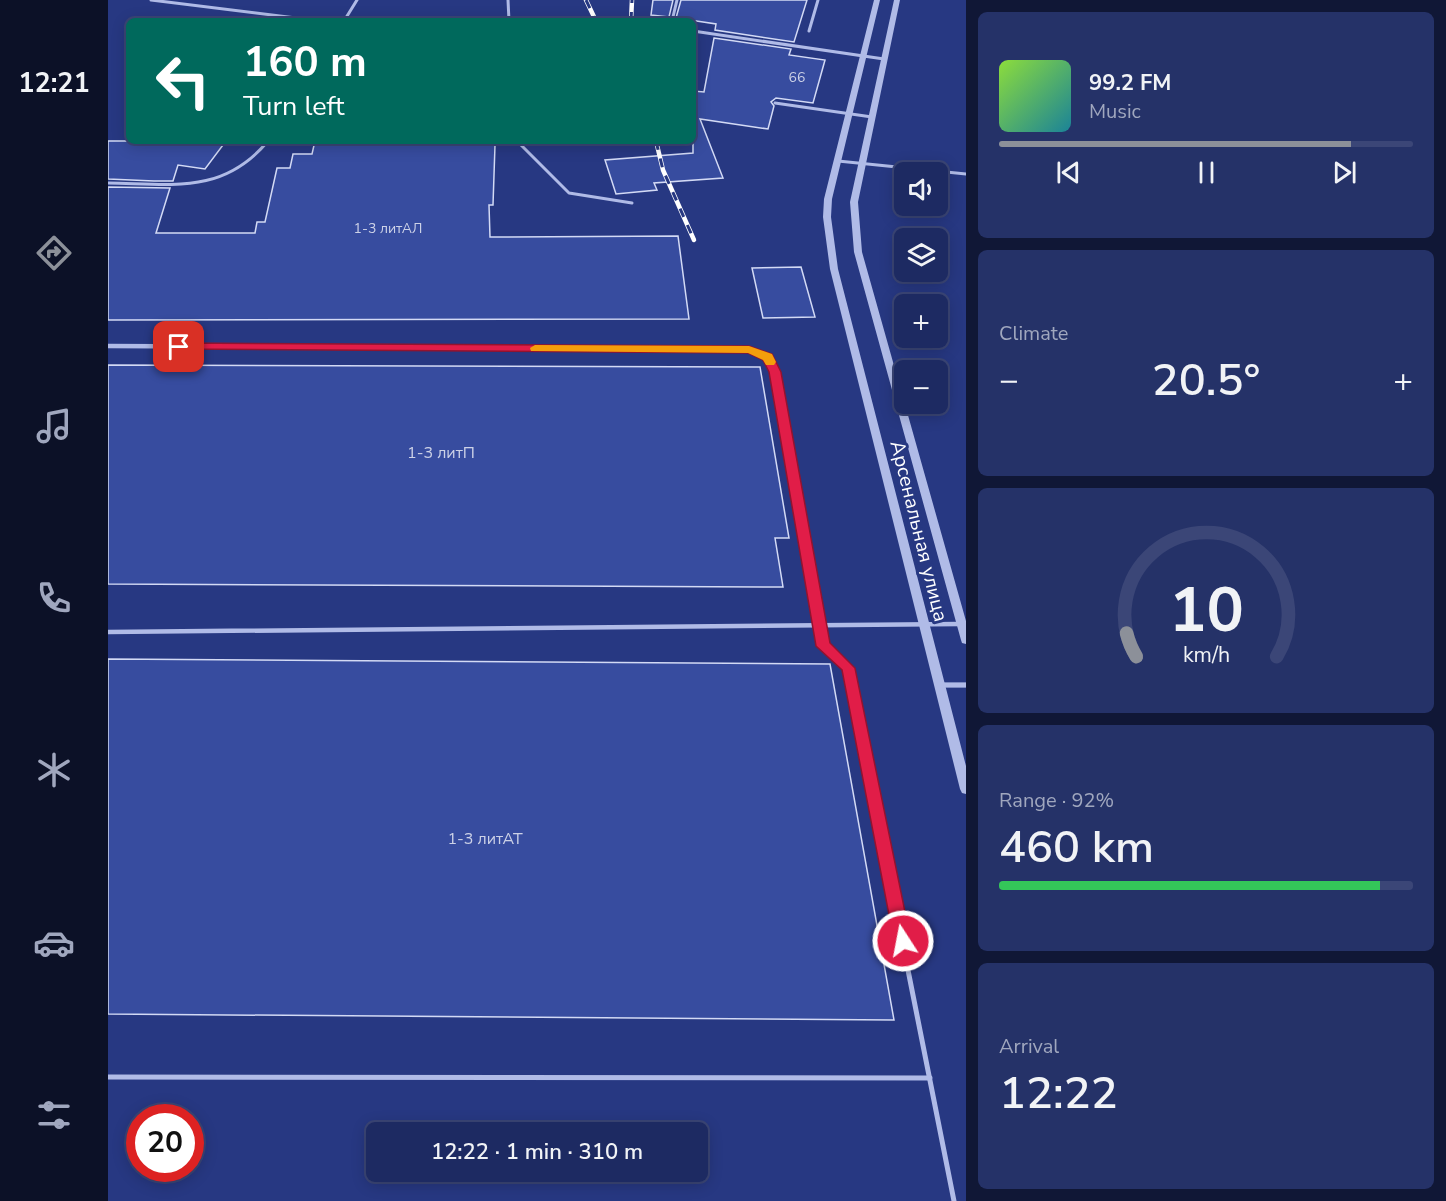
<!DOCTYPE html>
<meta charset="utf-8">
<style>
:root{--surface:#1d2a62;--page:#253268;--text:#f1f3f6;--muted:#a0a7be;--line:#3b4677;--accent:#8c9099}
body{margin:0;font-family:"Nunito Sans",sans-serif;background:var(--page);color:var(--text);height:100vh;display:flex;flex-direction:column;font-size:22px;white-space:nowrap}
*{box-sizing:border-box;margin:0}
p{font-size:20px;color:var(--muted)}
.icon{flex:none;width:33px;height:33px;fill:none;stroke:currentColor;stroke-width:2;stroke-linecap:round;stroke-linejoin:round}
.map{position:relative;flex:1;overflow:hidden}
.details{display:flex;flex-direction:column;gap:12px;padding:12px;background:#101736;width:480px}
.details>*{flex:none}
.hud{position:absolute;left:18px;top:18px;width:570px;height:126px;border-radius:9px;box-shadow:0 3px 15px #0003,0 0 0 2px var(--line);background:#00695c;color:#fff;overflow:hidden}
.tools{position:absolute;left:786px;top:162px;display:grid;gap:12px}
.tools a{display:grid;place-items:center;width:54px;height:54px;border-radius:9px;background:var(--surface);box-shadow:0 3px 15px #0003,0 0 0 2px var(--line);font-size:30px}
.speed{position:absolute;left:18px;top:1104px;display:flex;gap:12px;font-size:30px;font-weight:700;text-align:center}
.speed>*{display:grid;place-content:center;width:78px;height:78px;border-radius:50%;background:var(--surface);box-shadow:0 3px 15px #0003,0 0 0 2px var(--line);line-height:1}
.speed .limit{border:9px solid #d22;background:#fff;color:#111}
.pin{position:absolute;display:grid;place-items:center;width:51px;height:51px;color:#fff;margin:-26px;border-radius:12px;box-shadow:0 3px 9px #0006}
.me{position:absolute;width:66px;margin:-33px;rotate:349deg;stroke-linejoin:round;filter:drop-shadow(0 0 4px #0008)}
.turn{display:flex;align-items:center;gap:21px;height:126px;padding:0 18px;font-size:27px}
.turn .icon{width:78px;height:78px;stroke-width:2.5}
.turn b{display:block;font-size:42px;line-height:51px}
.big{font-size:45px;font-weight:600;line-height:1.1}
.details .card{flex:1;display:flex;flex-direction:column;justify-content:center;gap:9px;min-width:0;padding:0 21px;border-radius:9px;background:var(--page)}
.details .dial{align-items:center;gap:0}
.dial svg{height:156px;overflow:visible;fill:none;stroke:var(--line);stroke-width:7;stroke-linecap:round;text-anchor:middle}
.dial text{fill:var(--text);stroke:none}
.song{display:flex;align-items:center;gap:18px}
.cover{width:72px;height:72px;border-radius:9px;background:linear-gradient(135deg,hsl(90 70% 55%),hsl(190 70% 35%))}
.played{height:6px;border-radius:3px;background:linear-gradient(90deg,var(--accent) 85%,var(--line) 85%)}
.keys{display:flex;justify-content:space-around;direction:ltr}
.heat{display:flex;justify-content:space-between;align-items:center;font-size:33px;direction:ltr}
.charge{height:9px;border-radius:4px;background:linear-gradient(90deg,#34c759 92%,var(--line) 0)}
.trip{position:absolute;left:258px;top:1122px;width:342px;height:60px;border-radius:9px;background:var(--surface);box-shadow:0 3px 15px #0003,0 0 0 2px var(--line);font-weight:600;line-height:60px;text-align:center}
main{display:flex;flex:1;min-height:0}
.dock{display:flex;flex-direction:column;width:108px;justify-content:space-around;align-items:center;background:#0c1127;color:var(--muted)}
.dock .icon{width:42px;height:42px}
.dock .selected{color:var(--accent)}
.dock b{font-size:27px;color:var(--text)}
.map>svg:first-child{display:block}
.building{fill:#374c9f;stroke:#d3daf5;stroke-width:1.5}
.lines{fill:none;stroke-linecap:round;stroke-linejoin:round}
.service-far2{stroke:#b0bbe7;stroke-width:3}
.service-far1{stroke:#b0bbe7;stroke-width:4.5}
.service{stroke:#b0bbe7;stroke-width:5}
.tertiary{fill:#b0bbe7;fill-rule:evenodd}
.rail-casing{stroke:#fff;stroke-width:4.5}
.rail{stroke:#273882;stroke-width:3;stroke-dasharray:9;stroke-linecap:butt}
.route{fill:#e11d48;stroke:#92132f;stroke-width:1.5}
.slow{fill:#f59e0b}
.labels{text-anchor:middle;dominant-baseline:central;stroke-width:6;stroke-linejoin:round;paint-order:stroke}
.far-number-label{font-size:14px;fill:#cdd2e7}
.number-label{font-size:16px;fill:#cdd2e7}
.street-label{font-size:20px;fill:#fff;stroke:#273882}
</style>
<main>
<nav class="dock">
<b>12:21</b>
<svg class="icon selected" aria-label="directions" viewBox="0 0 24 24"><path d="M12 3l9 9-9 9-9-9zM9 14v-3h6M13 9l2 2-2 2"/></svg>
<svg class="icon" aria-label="music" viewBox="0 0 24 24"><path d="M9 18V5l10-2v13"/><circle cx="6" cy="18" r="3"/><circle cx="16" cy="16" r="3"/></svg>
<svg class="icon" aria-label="phone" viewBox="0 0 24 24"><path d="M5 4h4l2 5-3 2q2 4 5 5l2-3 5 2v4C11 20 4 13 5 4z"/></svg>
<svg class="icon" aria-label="climate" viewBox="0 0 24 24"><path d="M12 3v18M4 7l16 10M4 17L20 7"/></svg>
<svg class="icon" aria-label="car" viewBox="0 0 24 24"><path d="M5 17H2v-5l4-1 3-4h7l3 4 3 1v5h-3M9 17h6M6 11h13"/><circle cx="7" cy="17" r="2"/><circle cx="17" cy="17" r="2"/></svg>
<svg class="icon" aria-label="filters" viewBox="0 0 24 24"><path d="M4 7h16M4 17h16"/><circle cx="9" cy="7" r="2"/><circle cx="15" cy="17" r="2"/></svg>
</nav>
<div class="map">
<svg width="858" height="1201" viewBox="0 0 858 1201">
<rect width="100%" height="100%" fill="#273882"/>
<g class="building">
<polygon points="545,0 565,0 561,17 543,15"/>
<polygon points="573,0 699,0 686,42 607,30 608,24 568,18"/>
<polygon points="606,38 683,49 681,55 717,60 705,103 668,98 663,102 666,106 660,129 592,119 615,178 546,183 549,190 508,194 497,160 585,153 585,91 596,92"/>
<polygon points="0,141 118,141 97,169 70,165 65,181 46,181 0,179"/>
<polygon points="207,141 363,141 363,144 387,145 385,205 381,205 382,237 570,236 581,319 0,320 0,187 62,188 48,233 147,233 149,222 157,222 169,168 182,168 185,154 204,154"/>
<polygon points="693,267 707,317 655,318 644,268"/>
<polygon points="0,365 652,367 681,538 667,538 675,587 0,584"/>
<polygon points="0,659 722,664 786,1020 0,1014"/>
</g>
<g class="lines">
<g class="service-far2">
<polyline points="43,0 212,21"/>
<polyline points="400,0 401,21"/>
<polyline points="236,21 249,0"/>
<polyline points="564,21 569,0"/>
<polyline points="585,31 776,59"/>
<polyline points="701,31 710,0"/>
<polyline points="667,103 764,117"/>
<polyline points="409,141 461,193 524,203"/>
<polyline points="730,161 858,174"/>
<path d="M0,183C64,184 115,195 160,141"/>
</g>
<g class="service-far1">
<polyline points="0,346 641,349 660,357 667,372 715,646 740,667 744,685"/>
<polyline points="0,632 852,624"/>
<polyline points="832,685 858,685"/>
</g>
<g class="service">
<polyline points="743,684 846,1201"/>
<polyline points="832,685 858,685"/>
<polyline points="0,1077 822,1078"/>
</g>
<g class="tertiary">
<polygon points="766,0 772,0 724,199 723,217 730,269 858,766 858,794 854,793 852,789 722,269 715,217 716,199"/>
<polygon points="786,0 792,0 750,202 754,252 858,621 858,644 854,643 853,640 746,252 742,202"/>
</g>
<defs>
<g id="rail">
<polyline points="478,0 488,21"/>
<polyline points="523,21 524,0"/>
<polyline points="548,141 555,170 586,240"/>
</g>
</defs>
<use href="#rail" class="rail-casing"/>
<use href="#rail" class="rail"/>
</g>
<polygon class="route" points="71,343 641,346 664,354 673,372 722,643 747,668 803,941 800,947 795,949 789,947 786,941 734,670 708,646 661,372 655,360 640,353 67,349 66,347"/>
<polygon class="slow" points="427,345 641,346 664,354 668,362 666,365 658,365 655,360 640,353 423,351 422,348"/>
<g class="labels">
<g class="far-number-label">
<text x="689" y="77">66</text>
<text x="280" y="228">1-3 литАЛ</text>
</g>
<g class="number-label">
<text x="333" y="453">1-3 литП</text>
<text x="377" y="839">1-3 литАТ</text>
</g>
<g class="street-label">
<text transform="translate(811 531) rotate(76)">Арсенальная улица</text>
</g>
</g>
</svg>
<div class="tools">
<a><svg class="icon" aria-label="sound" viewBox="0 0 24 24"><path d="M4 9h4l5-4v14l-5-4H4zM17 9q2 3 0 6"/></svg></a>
<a><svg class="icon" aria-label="layers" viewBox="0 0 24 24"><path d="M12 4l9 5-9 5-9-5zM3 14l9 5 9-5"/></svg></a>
<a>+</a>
<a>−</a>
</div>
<div class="speed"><div class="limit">20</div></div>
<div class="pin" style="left:71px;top:347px;background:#d93025"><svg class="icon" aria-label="arrive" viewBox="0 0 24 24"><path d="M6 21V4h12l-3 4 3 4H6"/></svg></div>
<svg class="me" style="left:795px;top:941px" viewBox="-20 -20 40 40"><circle r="17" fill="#e11d48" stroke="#fff" stroke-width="3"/><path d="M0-11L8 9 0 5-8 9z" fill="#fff"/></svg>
<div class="trip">12:22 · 1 min · 310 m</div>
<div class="hud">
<div class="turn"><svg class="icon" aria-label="left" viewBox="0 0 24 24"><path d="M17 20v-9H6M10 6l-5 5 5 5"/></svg><div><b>160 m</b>Turn left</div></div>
</div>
</div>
<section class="details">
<div class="card">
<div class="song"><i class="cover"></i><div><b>99.2 FM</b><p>Music</p></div></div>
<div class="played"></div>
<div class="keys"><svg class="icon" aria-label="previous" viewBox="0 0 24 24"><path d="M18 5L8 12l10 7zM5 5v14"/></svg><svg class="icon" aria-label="pause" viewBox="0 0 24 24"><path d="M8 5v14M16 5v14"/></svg><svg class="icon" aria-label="next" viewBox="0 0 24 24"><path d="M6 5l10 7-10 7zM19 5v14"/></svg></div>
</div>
<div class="card"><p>Climate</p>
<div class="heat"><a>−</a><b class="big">20.5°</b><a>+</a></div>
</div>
<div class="card dial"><svg viewBox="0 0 100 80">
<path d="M14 69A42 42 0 1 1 86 69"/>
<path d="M14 69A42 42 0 0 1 9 57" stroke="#8c9099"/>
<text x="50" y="56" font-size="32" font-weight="700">10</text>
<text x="50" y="72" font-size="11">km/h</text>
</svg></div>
<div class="card"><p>Range · 92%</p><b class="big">460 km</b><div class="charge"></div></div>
<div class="card"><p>Arrival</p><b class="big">12:22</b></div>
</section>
</main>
